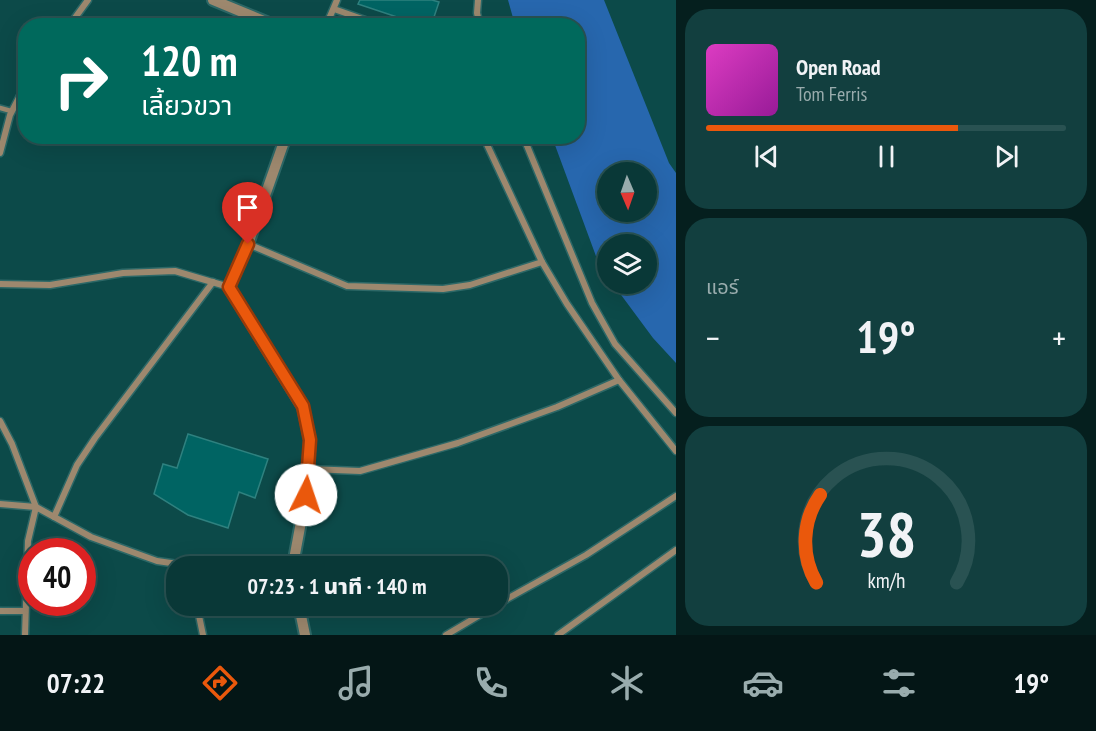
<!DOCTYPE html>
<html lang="th">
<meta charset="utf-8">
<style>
:root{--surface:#093837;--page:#123f3f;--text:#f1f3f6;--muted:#99acad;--line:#295252;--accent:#ea580c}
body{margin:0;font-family:"PT Sans Narrow","Noto Sans Thai",sans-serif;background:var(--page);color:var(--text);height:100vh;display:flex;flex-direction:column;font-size:22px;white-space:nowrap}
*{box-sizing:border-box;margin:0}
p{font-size:20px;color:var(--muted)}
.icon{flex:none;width:33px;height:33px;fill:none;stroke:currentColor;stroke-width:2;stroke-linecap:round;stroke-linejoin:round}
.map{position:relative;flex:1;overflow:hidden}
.details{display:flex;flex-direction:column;gap:9px;padding:9px;background:#051f1e;width:420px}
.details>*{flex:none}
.top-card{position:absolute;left:18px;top:18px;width:567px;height:126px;border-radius:24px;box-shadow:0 6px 24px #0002,0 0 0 2px var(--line);background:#00695c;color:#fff;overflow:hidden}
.needle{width:39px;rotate:178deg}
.controls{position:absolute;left:597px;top:162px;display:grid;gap:12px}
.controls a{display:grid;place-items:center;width:60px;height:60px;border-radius:50%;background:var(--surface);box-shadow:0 6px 24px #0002,0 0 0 2px var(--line);font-size:30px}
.speed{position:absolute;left:18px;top:538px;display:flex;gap:12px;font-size:30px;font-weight:700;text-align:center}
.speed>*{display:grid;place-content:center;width:78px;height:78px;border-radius:50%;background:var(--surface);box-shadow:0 6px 24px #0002,0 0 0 2px var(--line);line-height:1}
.speed .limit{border:9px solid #d22;background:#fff;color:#111}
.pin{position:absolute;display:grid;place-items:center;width:51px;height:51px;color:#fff;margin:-62px -26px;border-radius:50% 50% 50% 0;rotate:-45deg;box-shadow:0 0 6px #0007}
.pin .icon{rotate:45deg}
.me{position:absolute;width:66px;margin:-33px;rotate:4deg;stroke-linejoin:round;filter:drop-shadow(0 0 4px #0008)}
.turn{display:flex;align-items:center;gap:21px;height:126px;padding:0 24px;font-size:27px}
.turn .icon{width:78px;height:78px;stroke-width:2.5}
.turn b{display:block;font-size:42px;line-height:51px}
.big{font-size:45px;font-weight:800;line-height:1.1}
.details .widget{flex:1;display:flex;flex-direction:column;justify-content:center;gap:9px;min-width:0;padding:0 21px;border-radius:24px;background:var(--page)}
.details .dial{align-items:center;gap:0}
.dial svg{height:156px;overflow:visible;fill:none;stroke:var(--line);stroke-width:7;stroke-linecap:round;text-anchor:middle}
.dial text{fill:var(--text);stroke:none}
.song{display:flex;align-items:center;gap:18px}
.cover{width:72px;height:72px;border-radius:9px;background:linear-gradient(135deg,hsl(310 70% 55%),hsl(300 70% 35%))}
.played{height:6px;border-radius:3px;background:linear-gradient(90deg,var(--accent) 70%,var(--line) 70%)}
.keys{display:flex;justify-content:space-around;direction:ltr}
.heat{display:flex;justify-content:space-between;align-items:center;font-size:33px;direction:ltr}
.trip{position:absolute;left:166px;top:556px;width:342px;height:60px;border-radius:24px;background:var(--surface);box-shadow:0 6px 24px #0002,0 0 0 2px var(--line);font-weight:800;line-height:60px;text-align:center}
.dock{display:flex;height:96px;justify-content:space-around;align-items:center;background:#041616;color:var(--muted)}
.dock .icon{width:42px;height:42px}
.dock .active{color:var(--accent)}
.dock b{font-size:27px;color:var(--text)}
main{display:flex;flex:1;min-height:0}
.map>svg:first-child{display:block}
.water{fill:#2767ae;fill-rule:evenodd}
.building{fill:#006463;stroke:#2e817f;stroke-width:1.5}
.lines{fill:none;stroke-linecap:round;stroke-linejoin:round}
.service-casing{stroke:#2d6867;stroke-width:8}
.minor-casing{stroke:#2d6867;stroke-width:9}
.tertiary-casing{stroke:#2d6867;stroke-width:14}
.service{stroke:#9d886e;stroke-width:4.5}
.minor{stroke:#9d886e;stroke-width:6}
.tertiary{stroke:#9d886e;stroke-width:10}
.route-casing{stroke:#983908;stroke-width:15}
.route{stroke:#ea580c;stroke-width:10}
</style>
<main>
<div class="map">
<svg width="676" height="635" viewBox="0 0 676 635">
<rect width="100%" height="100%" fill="#0c4a49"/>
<path class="water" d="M508,0H604L669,163L676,173V363L653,338L613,284H646V244H608L607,277L600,267L552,137L578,136V26L515,25ZM608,172H646V212H608Z"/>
<g class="building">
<polygon points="360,0 432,0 439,2 431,26 424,26 358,4"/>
<polygon points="188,434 268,459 255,498 239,492 228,528 188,515 154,494 163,464 177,468"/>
</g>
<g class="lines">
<defs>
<polyline id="service" points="0,108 11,111"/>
<g id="minor">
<polyline points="478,0 477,13 480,26"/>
<polyline points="334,9 382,26"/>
<polyline points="69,26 88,0"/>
<polyline points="326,26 337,0"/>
<polyline points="483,136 542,262 567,304 619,380 676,451"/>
<polyline points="523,136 592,303 615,344 676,413"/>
<polyline points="0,153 10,115 26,84"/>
<polyline points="248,244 347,286 443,289 470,285 542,262"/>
<polyline points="0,284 50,285 123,273 175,271 229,287"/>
<polyline points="0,421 12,444 36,507 28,541 25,635"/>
<polyline points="308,469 360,471 458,443 557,407 619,380"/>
<polyline points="0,504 36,507 91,537 157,561 199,567"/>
<polyline points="54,517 77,465 95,438 213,282"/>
<polyline points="498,604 586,555 676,496"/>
<polyline points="197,606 203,635"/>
<polyline points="0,611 25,611"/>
<polyline points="446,635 495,606"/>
<polyline points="558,635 676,550"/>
</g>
<g id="tertiary">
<polyline points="213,0 276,26"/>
<polyline points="286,136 248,244 229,287 303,407 310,440 306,495 295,554 296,567"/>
<polyline points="299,606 305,635"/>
</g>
</defs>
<use href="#service" class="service-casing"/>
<use href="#minor" class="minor-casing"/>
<use href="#tertiary" class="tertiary-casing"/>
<use href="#service" class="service"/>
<use href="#minor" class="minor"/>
<use href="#tertiary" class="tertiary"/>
</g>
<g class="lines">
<defs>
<polyline id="route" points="248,244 229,287 303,406 310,440 306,495"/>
</defs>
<use href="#route" class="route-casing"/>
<use href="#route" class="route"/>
</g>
</svg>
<div class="controls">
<a><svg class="needle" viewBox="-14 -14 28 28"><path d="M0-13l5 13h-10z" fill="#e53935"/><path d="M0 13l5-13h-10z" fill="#99acad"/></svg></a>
<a><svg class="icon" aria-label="layers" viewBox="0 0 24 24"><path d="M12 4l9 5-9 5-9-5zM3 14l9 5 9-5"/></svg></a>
</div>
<div class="speed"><div class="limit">40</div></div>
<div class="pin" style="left:248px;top:244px;background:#d93025"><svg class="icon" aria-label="arrive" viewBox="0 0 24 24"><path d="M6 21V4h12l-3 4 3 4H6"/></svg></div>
<svg class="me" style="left:306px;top:495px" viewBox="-20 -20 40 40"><circle r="19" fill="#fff"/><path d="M0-13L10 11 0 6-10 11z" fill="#ea580c"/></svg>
<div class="trip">07:23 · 1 นาที · 140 m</div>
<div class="top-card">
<div class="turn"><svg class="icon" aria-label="right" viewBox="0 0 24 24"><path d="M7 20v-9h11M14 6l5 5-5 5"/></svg><div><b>120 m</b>เลี้ยวขวา</div></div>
</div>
</div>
<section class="details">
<div class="widget">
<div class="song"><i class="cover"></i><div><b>Open Road</b><p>Tom Ferris</p></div></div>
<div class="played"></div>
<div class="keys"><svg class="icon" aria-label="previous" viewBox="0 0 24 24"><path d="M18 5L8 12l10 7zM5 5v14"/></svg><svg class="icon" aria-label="pause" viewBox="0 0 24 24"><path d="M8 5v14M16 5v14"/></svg><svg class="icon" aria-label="next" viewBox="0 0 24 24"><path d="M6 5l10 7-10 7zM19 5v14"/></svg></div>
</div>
<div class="widget"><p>แอร์</p>
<div class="heat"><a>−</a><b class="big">19°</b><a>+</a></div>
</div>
<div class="widget dial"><svg viewBox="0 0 100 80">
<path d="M14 69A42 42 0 1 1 86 69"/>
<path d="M14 69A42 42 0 0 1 16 24" stroke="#ea580c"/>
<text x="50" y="56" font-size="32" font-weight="700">38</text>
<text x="50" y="72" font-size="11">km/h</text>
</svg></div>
</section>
</main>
<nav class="dock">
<b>07:22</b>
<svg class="icon active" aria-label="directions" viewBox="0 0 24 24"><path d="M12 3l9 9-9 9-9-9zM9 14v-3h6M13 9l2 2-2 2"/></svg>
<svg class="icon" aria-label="music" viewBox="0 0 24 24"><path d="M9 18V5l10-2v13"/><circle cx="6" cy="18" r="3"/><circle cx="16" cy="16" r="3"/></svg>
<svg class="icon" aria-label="phone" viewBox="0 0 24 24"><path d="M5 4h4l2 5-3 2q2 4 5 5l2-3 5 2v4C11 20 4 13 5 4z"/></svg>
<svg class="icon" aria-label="climate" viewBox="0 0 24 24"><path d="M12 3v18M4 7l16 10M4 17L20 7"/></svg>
<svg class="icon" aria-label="car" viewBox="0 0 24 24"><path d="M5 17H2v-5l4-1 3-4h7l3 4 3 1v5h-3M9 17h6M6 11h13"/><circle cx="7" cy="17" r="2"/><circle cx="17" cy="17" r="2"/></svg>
<svg class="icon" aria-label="filters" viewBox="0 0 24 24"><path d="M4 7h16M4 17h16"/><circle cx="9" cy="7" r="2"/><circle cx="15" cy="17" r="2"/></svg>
<b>19°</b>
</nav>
